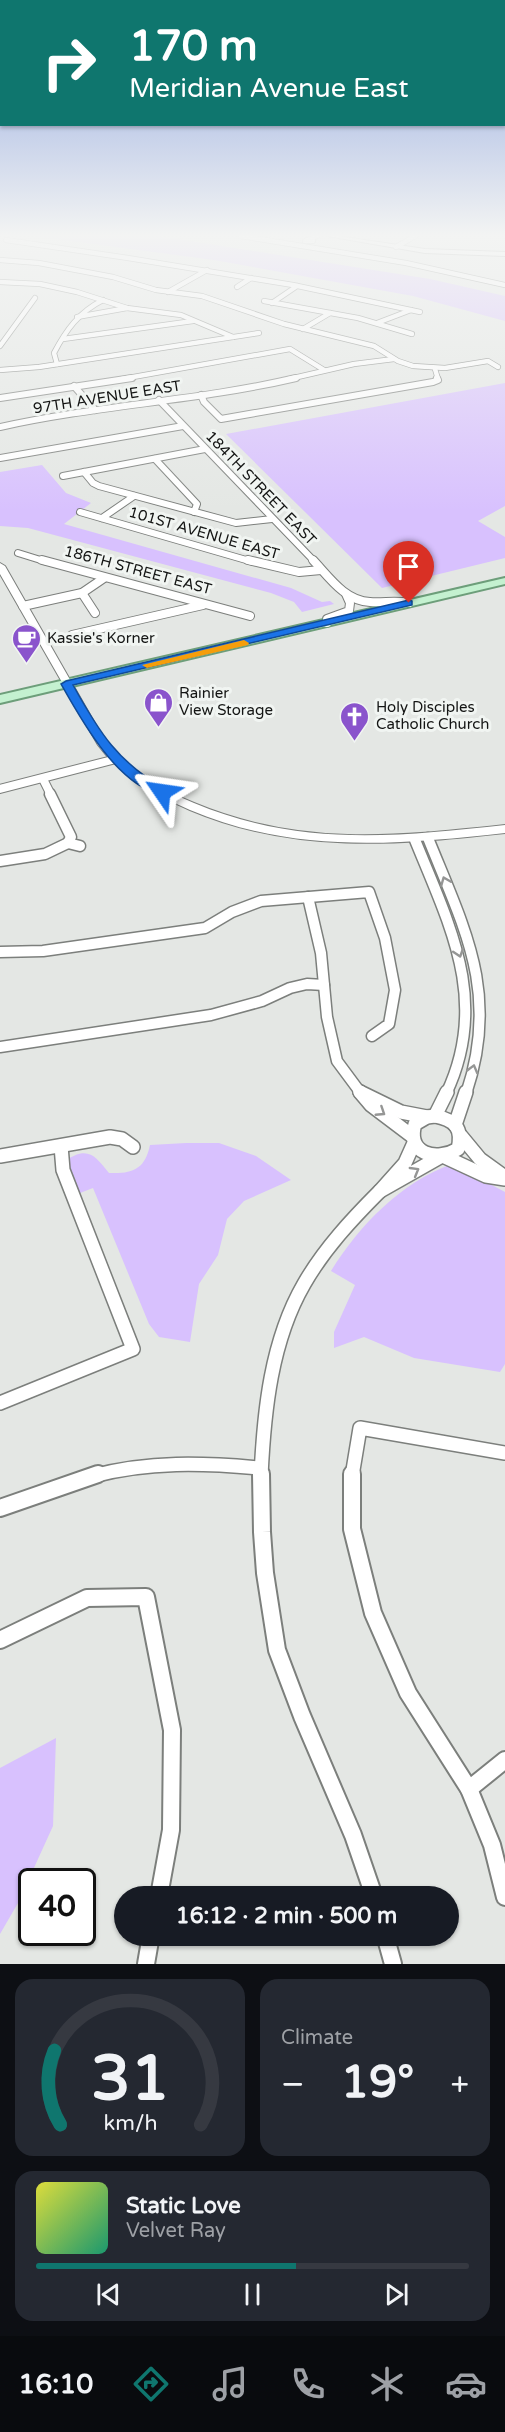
<!DOCTYPE html>
<meta charset="utf-8">
<style>
:root{--surface:#171b24;--page:#242831;--text:#f1f3f6;--muted:#9ea1a6;--line:#363941;--accent:#0f766e}
body{margin:0;font-family:"Varela Round",sans-serif;background:var(--page);color:var(--text);height:100vh;display:flex;flex-direction:column;font-size:22px;white-space:nowrap}
*{box-sizing:border-box;margin:0}
p{font-size:20px;color:var(--muted)}
.icon{flex:none;width:33px;height:33px;fill:none;stroke:currentColor;stroke-width:2;stroke-linecap:round;stroke-linejoin:round}
.map{position:relative;height:1964px;overflow:hidden}
.sheet{display:flex;flex-direction:column;gap:15px;padding:15px;background:#0d0f14;flex:1}
.sheet>*{flex:none}
.top-card{position:absolute;left:0px;top:0px;width:506px;height:126px;box-shadow:0 2px 4px #0004;background:#0f766e;color:#fff;overflow:hidden}
.speed{position:absolute;left:18px;top:1868px;display:flex;gap:12px;font-size:30px;font-weight:700;text-align:center}
.speed>*{display:grid;place-content:center;width:78px;height:78px;border-radius:50%;background:var(--surface);box-shadow:0 2px 4px #0004;line-height:1}
.speed .limit{border:3px solid #111;border-radius:9px;background:#fff;color:#111}
.pin{position:absolute;display:grid;place-items:center;width:51px;height:51px;color:#fff;margin:-62px -26px;border-radius:50% 50% 50% 0;rotate:-45deg;box-shadow:0 0 6px #0007}
.pin .icon{rotate:45deg}
.me{position:absolute;width:66px;margin:-33px;rotate:302deg;stroke-linejoin:round;filter:drop-shadow(0 0 4px #0008)}
.turn{display:flex;align-items:center;gap:21px;height:126px;padding:0 30px;font-size:27px}
.turn .icon{width:78px;height:78px;stroke-width:2.5}
.turn b{display:block;font-size:42px;line-height:51px}
.big{font-size:45px;font-weight:800;line-height:1.1}
.sheet .widget{flex:1;display:flex;flex-direction:column;justify-content:center;gap:9px;min-width:0;padding:0 21px;border-radius:18px;background:var(--page)}
.sheet .dial{align-items:center;gap:0}
.dial svg{height:156px;overflow:visible;fill:none;stroke:var(--line);stroke-width:7;stroke-linecap:round;text-anchor:middle}
.dial text{fill:var(--text);stroke:none}
.song{display:flex;align-items:center;gap:18px}
.cover{width:72px;height:72px;border-radius:9px;background:linear-gradient(135deg,hsl(60 70% 55%),hsl(160 70% 35%))}
.played{height:6px;border-radius:3px;background:linear-gradient(90deg,var(--accent) 60%,var(--line) 60%)}
.keys{display:flex;justify-content:space-around;direction:ltr}
.heat{display:flex;justify-content:space-between;align-items:center;font-size:33px;direction:ltr}
.sheet .tiles{flex:1;display:grid;gap:15px;grid-template-columns:1fr 1fr}
.widget:last-child{grid-column:span 2}
.trip{position:absolute;left:114px;top:1886px;width:345px;height:60px;border-radius:30px;background:var(--surface);box-shadow:0 2px 4px #0004;font-weight:800;line-height:60px;text-align:center}
.tabs{display:flex;height:96px;justify-content:space-around;align-items:center;background:#090b0e;color:var(--muted)}
.tabs .icon{width:42px;height:42px}
.tabs .selected{color:var(--accent)}
.tabs b{font-size:27px;color:var(--text)}
.map>svg:first-child{display:block}
.green{fill:#d8c1fe}
.lines{fill:none;stroke-linecap:round;stroke-linejoin:round}
.minor-far5-casing{stroke:#7c7f7c;stroke-width:6}
.minor-far4-casing{stroke:#7c7f7c;stroke-width:8}
.minor-far3-casing{stroke:#7c7f7c;stroke-width:10}
.minor-far2-casing{stroke:#7c7f7c;stroke-width:13}
.minor-far1-casing{stroke:#7c7f7c;stroke-width:16}
.minor-casing{stroke:#7c7f7c;stroke-width:20}
.tertiary-casing{stroke:#7c7f7c;stroke-width:2}
.primary-casing{stroke:#6d9e7a;stroke-width:4}
.minor-far5{stroke:#fff;stroke-width:4.5}
.minor-far4{stroke:#fff;stroke-width:6}
.minor-far3{stroke:#fff;stroke-width:8}
.minor-far2{stroke:#fff;stroke-width:10}
.minor-far1{stroke:#fff;stroke-width:13}
.minor{stroke:#fff;stroke-width:16}
.tertiary{fill:#fff;fill-rule:evenodd}
.primary{fill:#c4f1d0;fill-rule:evenodd}
.oneway{stroke:#959695}
.route{fill:#1a73e8;stroke:#114b97;stroke-width:1.5}
.slow{fill:#f59e0b}
.labels{text-anchor:middle;dominant-baseline:central;stroke-width:6;stroke-linejoin:round;paint-order:stroke}
.far-street-label{font-size:15px;fill:#141514;stroke:#f1f5f2}
.far-poi-label{font-size:15px;fill:#141514;stroke:#f1f5f2;text-anchor:start}
</style>
<div class="map">
<svg width="505" height="1964" viewBox="0 0 505 1964">
<rect width="100%" height="100%" fill="#e4e7e4"/>
<g class="green">
<polygon points="33,236 159,236 430,279 505,296 505,321 413,296 214,260"/>
<polygon points="505,383 505,506 478,521 505,537 505,558 382,588 226,434"/>
<polygon points="42,465 66,493 91,503 64,524 291,588 322,602 330,601 334,604 302,612 294,602 271,593 28,528 0,526 0,472"/>
<path d="M186,1143H219L256,1156L291,1180L244,1201L227,1219L218,1255L199,1284L190,1342L159,1337L149,1324L93,1188L80,1193L67,1164L68,1159C89,1146 96,1157 109,1173C133,1174 145,1169 150,1145Z"/>
<path d="M452,1164L505,1192V1364L500,1372L414,1358L364,1337L334,1348V1332L355,1285L331,1271C359,1226 401,1182 452,1164Z"/>
<polygon points="56,1738 53,1826 18,1903 0,1934 0,1768"/>
</g>
<g class="lines">
<defs>
<g id="minor-far5">
<polyline points="241,236 406,263 505,285"/>
<polyline points="311,239 313,241 305,241 317,236"/>
<polyline points="6,240 128,258 293,285 420,312"/>
<polyline points="396,247 415,236"/>
<polyline points="0,260 39,263 113,277 156,290 202,296 284,324 374,346 398,361 413,366 445,368 488,361 498,367"/>
<polyline points="0,282 40,284 77,292 127,308 181,315 233,337"/>
<polyline points="237,287 251,278"/>
<polyline points="168,292 207,270"/>
<polyline points="264,301 358,318 412,334"/>
<polyline points="272,303 297,286"/>
<polyline points="77,317 127,308"/>
<polyline points="377,323 411,310"/>
<polyline points="303,329 330,313"/>
<polyline points="63,339 193,321"/>
<polyline points="0,346 35,298"/>
<path d="M57,364L54,353C66,330 79,312 103,300"/>
<polyline points="435,369 438,379"/>
<polyline points="0,370 39,367 259,333"/>
<polyline points="122,379 290,349 324,370"/>
<polyline points="289,379 354,364 394,359"/>
</g>
<g id="minor-far4">
<polyline points="74,386 95,410"/>
<polyline points="201,395 204,402 221,419 433,382 438,380 437,378"/>
<polyline points="0,398 132,378"/>
<polyline points="159,400 315,562"/>
<path d="M0,427C98,405 198,401 296,378"/>
<polyline points="0,458 183,426"/>
<polyline points="155,459 197,504 194,512"/>
<polyline points="84,472 93,483 99,486 236,523 272,519"/>
<polyline points="63,476 205,449"/>
<polyline points="80,512 253,562"/>
<polyline points="102,518 134,496"/>
<polyline points="18,553 47,562"/>
</g>
<g id="minor-far3">
<polyline points="42,560 250,616"/>
<polyline points="248,560 299,572 321,570"/>
<path d="M313,560C329,577 345,601 370,602C384,603 396,600 409,603"/>
<polyline points="82,593 95,613"/>
<polyline points="23,606 82,593 104,578"/>
<polyline points="327,623 327,619 349,611 350,603 346,594"/>
<polyline points="72,635 203,605"/>
<polyline points="43,779 51,795"/>
<polyline points="0,789 116,759"/>
</g>
<g id="minor-far2">
<polyline points="50,794 71,837 68,843 80,846"/>
<path d="M428,838C465,930 500,993 466,1094"/>
<path d="M415,840C450,926 490,1002 446,1094"/>
<polyline points="0,861 45,854 68,843"/>
<polyline points="308,897 321,953 327,1017 337,1061 360,1092"/>
<polyline points="0,952 43,951 205,928 232,912 261,901 369,892 385,938 395,990 389,1024 372,1036"/>
<polyline points="0,1047 211,1015 262,1001 290,988 307,984 324,985"/>
<polyline points="361,1094 360,1092 364,1094"/>
</g>
<g id="minor-far1">
<polyline points="360,1092 371,1105 412,1136"/>
<polyline points="360,1092 401,1112 427,1117"/>
<polyline points="435,1116 447,1092"/>
<path d="M435,1116C455,1120 463,1128 458,1149C436,1162 406,1154 415,1124L427,1117Z"/>
<polyline points="455,1125 466,1092"/>
<polyline points="461,1136 480,1159 505,1177"/>
<polyline points="414,1143 405,1163 380,1191 440,1157"/>
<polyline points="0,1156 110,1137 122,1139 133,1147"/>
<polyline points="445,1157 486,1176 505,1179"/>
<polyline points="0,1403 133,1349 63,1170 61,1146"/>
<path d="M93,1476C149,1461 203,1463 260,1468"/>
<path d="M261,1476C264,1411 271,1341 304,1284C324,1249 352,1219 380,1191"/>
<polyline points="352,1476 360,1428 505,1453"/>
</g>
<g id="minor">
<polyline points="261,1474 262,1532 265,1573 277,1650 302,1716 353,1835 374,1896"/>
<polyline points="352,1474 352,1529 373,1613 408,1693 469,1789 492,1845 505,1897"/>
<polyline points="0,1508 98,1474"/>
<polyline points="0,1640 87,1598 146,1597 172,1730 171,1830 159,1896"/>
<polyline points="469,1789 505,1760"/>
<polyline points="385,1935 393,1964"/>
<polyline points="146,1964 151,1935"/>
</g>
<g id="tertiary">
<polygon points="327,236 338,236 425,249 505,252 505,256 425,253"/>
<path d="M0,563L5,566L105,741C128,769 160,789 194,803C299,847 395,837 505,825V833C396,845 294,854 190,810C155,795 121,776 98,745L0,574Z"/>
</g>
<polygon id="primary" points="505,578 505,584 0,703 0,695"/>
</defs>
<use href="#minor-far5" class="minor-far5-casing"/>
<use href="#minor-far4" class="minor-far4-casing"/>
<use href="#minor-far3" class="minor-far3-casing"/>
<use href="#minor-far2" class="minor-far2-casing"/>
<use href="#minor-far1" class="minor-far1-casing"/>
<use href="#minor" class="minor-casing"/>
<use href="#tertiary" class="tertiary-casing"/>
<use href="#primary" class="primary-casing"/>
<use href="#minor-far5" class="minor-far5"/>
<use href="#minor-far4" class="minor-far4"/>
<use href="#minor-far3" class="minor-far3"/>
<use href="#minor-far2" class="minor-far2"/>
<use href="#minor-far1" class="minor-far1"/>
<use href="#minor" class="minor"/>
<use href="#tertiary" class="tertiary"/>
<use href="#primary" class="primary"/>
</g>
<defs><path id="oneway-chevron" d="M-2-3.5L2.5 0L-2 3.5" fill="none" stroke-width="1.6" stroke-linecap="round" stroke-linejoin="round" transform="scale(1.5)"/></defs>
<g class="oneway">
<use href="#oneway-chevron" transform="translate(445 881) rotate(-112)"/>
<use href="#oneway-chevron" transform="translate(459 953) rotate(72)"/>
<use href="#oneway-chevron" transform="translate(473 1069) rotate(-75)"/>
<use href="#oneway-chevron" transform="translate(381 1112) rotate(33)"/>
<use href="#oneway-chevron" transform="translate(415 1171) rotate(-30)"/>
</g>
<linearGradient id="sky" x2="0" y2="1"><stop stop-color="#8da4de"/><stop offset="0.46" stop-color="#f3f4f3"/><stop offset="1" stop-color="#f3f4f3" stop-opacity="0"/></linearGradient>
<rect width="505" height="511" fill="url(#sky)"/>
<path class="route" d="M409,600L412,601V605L73,685C99,732 118,763 167,790V795L162,796C116,783 83,723 61,684L66,681Z"/>
<polygon class="slow" points="244,640 249,643 248,645 147,668 142,665"/>
<defs>
<symbol id="cafe-pin" viewBox="-11 -11 22 30"><path d="M0 17L-7.5 6A9.5 9.5 0 1 1 7.5 6Z" fill="#8a54cc" stroke="#f1f5f2"/><path d="M-5.5-4.5H6V0H3Q3 3.5 0 3.5H-2.5Q-5.5 3.5-5.5 0ZM3-3.2v2h1.7v-2ZM-6 4.5H4V6H-6Z" fill="#fff"/></symbol>
<symbol id="shop-pin" viewBox="-11 -11 22 30"><path d="M0 17L-7.5 6A9.5 9.5 0 1 1 7.5 6Z" fill="#8a54cc" stroke="#f1f5f2"/><path d="M-5-2.5h2.3a2.7 3.5 0 0 1 5.4 0H5L5.5 6h-11ZM-1.5-2.5h3a1.5 2.3 0 0 0-3 0Z" fill="#fff"/></symbol>
<symbol id="church-pin" viewBox="-11 -11 22 30"><path d="M0 17L-7.5 6A9.5 9.5 0 1 1 7.5 6Z" fill="#8a54cc" stroke="#f1f5f2"/><path d="M-1.2-6h2.4v3.5h3.3v2.4h-3.3V6h-2.4V-.1h-3.3v-2.4h3.3Z" fill="#fff"/></symbol>
</defs>
<g fill-rule="evenodd">
<use href="#cafe-pin" x="10" y="622" width="33" height="45"/>
<use href="#shop-pin" x="142" y="686" width="33" height="45"/>
<use href="#church-pin" x="338" y="700" width="33" height="45"/>
</g>
<g class="labels">
<g class="far-street-label">
<text transform="translate(107 397) rotate(-9)">97TH AVENUE EAST</text>
<text transform="translate(261 488) rotate(46)">184TH STREET EAST</text>
<text transform="translate(204 533) rotate(16)">101ST AVENUE EAST</text>
<text transform="translate(138 570) rotate(15)">186TH STREET EAST</text>
</g>
<g class="far-poi-label">
<text x="47" y="638">Kassie's Korner</text>
<text x="179" y="693">Rainier<tspan x="179" dy="17">View Storage</tspan></text>
<text x="376" y="707">Holy Disciples<tspan x="376" dy="17">Catholic Church</tspan></text>
</g>
</g>
</svg>
<div class="speed"><div class="limit">40</div></div>
<div class="pin" style="left:409px;top:603px;background:#d93025"><svg class="icon" aria-label="arrive" viewBox="0 0 24 24"><path d="M6 21V4h12l-3 4 3 4H6"/></svg></div>
<svg class="me" style="left:162px;top:792px" viewBox="-20 -20 40 40"><path d="M0-17L14 15 0 8-14 15z" fill="#1a73e8" stroke="#fff" stroke-width="4"/></svg>
<div class="trip">16:12 · 2 min · 500 m</div>
<div class="top-card">
<div class="turn"><svg class="icon" aria-label="right" viewBox="0 0 24 24"><path d="M7 20v-9h11M14 6l5 5-5 5"/></svg><div><b>170 m</b>Meridian Avenue East</div></div>
</div>
</div>
<section class="sheet">
<div class="tiles">
<div class="widget dial"><svg viewBox="0 0 100 80">
<path d="M14 69A42 42 0 1 1 86 69"/>
<path d="M14 69A42 42 0 0 1 11 31" stroke="#0f766e"/>
<text x="50" y="56" font-size="32" font-weight="700">31</text>
<text x="50" y="72" font-size="11">km/h</text>
</svg></div>
<div class="widget"><p>Climate</p>
<div class="heat"><a>−</a><b class="big">19°</b><a>+</a></div>
</div>
<div class="widget">
<div class="song"><i class="cover"></i><div><b>Static Love</b><p>Velvet Ray</p></div></div>
<div class="played"></div>
<div class="keys"><svg class="icon" aria-label="previous" viewBox="0 0 24 24"><path d="M18 5L8 12l10 7zM5 5v14"/></svg><svg class="icon" aria-label="pause" viewBox="0 0 24 24"><path d="M8 5v14M16 5v14"/></svg><svg class="icon" aria-label="next" viewBox="0 0 24 24"><path d="M6 5l10 7-10 7zM19 5v14"/></svg></div>
</div>
</div>
</section>
<nav class="tabs">
<b>16:10</b>
<svg class="icon selected" aria-label="directions" viewBox="0 0 24 24"><path d="M12 3l9 9-9 9-9-9zM9 14v-3h6M13 9l2 2-2 2"/></svg>
<svg class="icon" aria-label="music" viewBox="0 0 24 24"><path d="M9 18V5l10-2v13"/><circle cx="6" cy="18" r="3"/><circle cx="16" cy="16" r="3"/></svg>
<svg class="icon" aria-label="phone" viewBox="0 0 24 24"><path d="M5 4h4l2 5-3 2q2 4 5 5l2-3 5 2v4C11 20 4 13 5 4z"/></svg>
<svg class="icon" aria-label="climate" viewBox="0 0 24 24"><path d="M12 3v18M4 7l16 10M4 17L20 7"/></svg>
<svg class="icon" aria-label="car" viewBox="0 0 24 24"><path d="M5 17H2v-5l4-1 3-4h7l3 4 3 1v5h-3M9 17h6M6 11h13"/><circle cx="7" cy="17" r="2"/><circle cx="17" cy="17" r="2"/></svg>
</nav>
